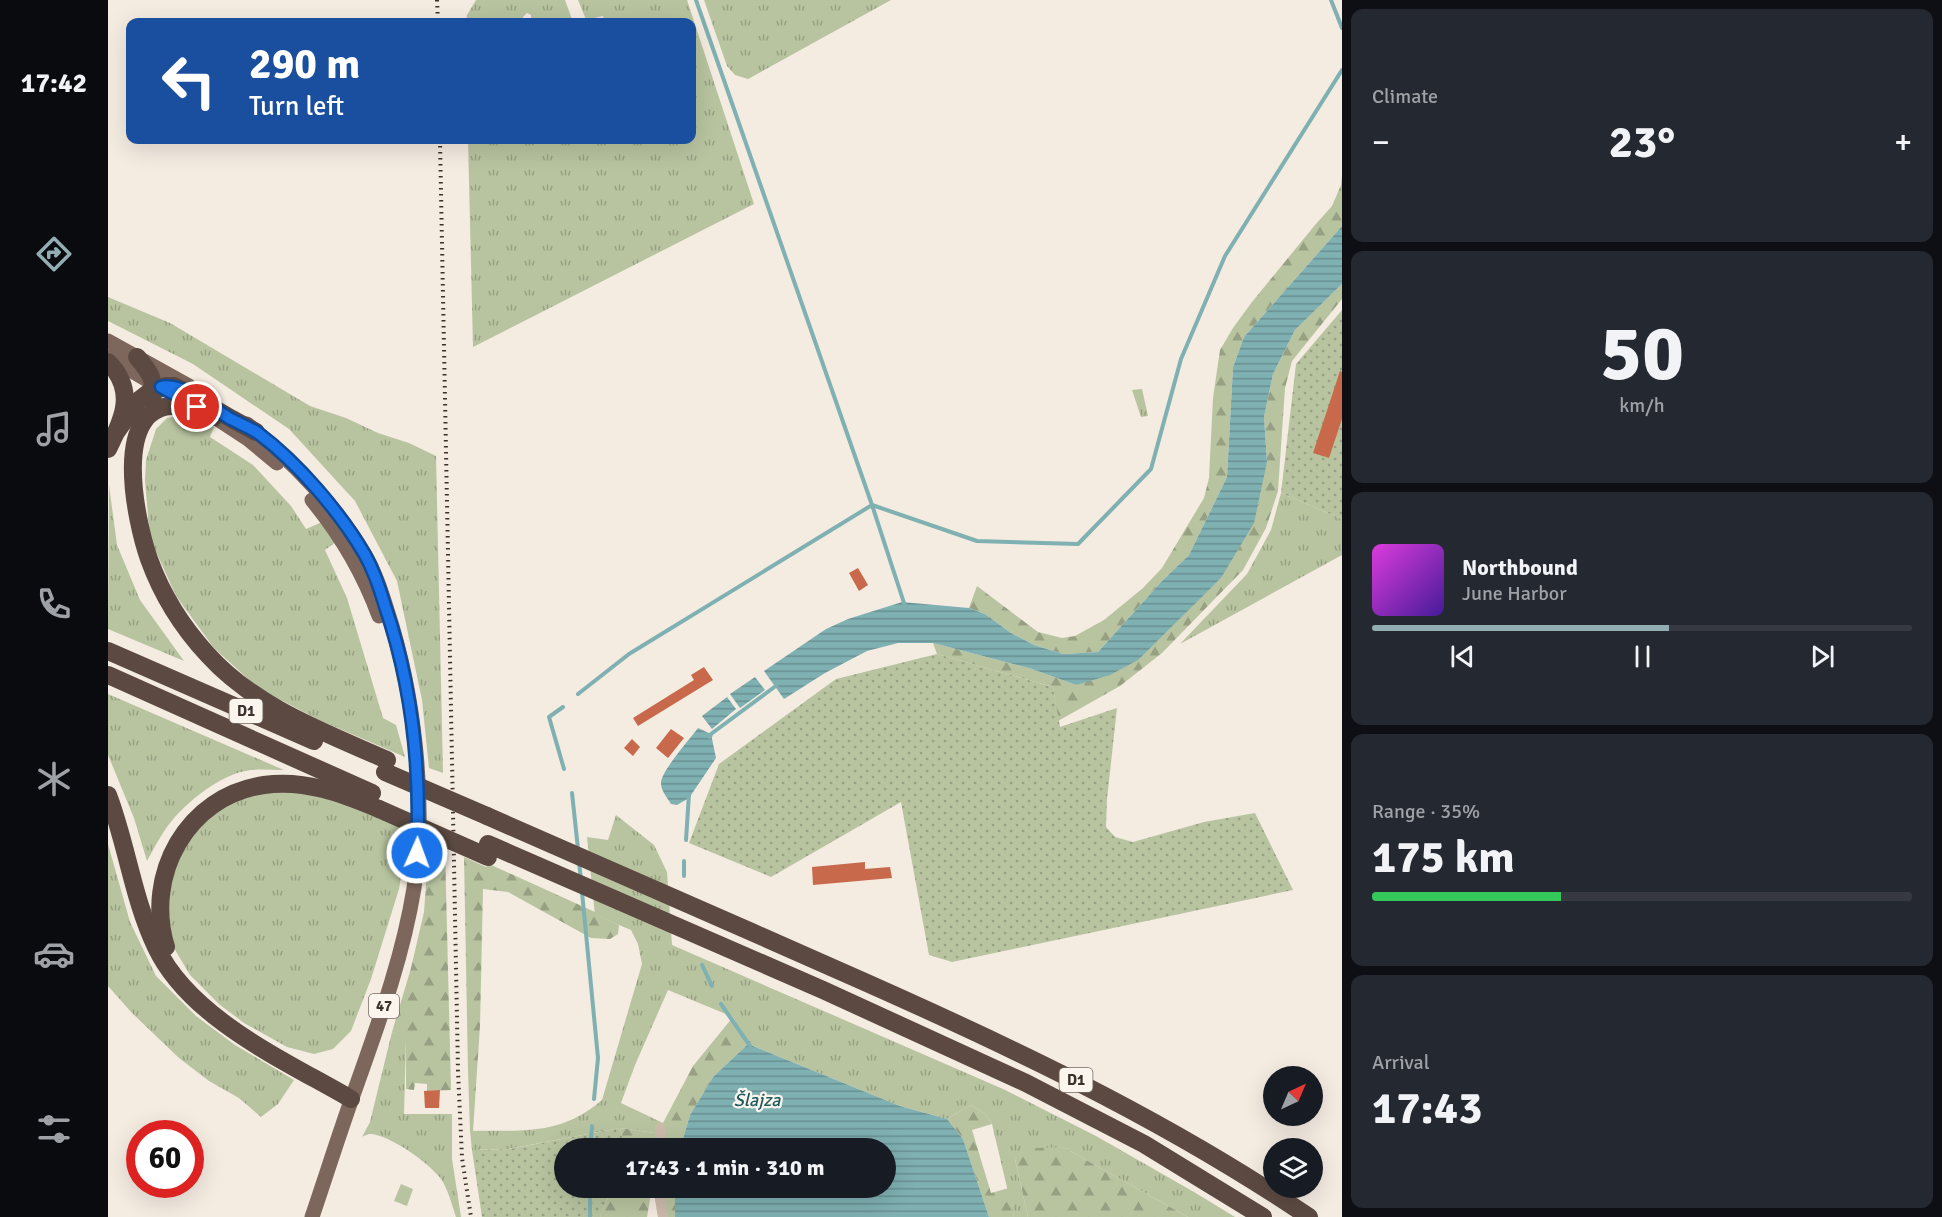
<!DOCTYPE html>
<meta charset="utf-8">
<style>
:root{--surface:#171b24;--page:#242831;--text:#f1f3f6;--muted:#9ea1a6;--line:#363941;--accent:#92aeb2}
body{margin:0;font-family:Signika,sans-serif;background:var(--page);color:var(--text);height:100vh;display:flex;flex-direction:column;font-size:22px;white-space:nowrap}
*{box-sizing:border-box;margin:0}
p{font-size:20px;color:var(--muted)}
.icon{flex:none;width:33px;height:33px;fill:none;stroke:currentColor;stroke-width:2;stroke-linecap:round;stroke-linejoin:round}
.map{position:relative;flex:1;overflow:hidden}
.panel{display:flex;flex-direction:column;gap:9px;padding:9px;background:#0d0f14;width:600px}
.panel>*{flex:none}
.hud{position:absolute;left:18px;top:18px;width:570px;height:126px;border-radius:12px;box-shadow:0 6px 24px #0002;background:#1a4fa0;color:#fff;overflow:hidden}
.needle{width:39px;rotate:44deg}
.buttons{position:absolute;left:1155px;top:1066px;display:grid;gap:12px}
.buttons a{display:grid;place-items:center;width:60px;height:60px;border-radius:50%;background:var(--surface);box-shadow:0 6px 24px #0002;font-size:30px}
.speed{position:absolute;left:18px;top:1120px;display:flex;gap:12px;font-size:30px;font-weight:700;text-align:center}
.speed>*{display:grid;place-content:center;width:78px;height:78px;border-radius:50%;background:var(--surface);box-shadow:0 6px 24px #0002;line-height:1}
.speed .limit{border:9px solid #d22;background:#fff;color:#111}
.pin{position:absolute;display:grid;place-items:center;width:51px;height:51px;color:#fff;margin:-26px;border:3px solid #fff;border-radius:50%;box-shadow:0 2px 6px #0007}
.me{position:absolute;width:66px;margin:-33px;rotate:2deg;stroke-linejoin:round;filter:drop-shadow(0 0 4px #0008)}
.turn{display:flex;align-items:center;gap:21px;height:126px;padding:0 24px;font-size:27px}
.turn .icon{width:78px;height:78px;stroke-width:2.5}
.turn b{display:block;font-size:42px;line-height:51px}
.big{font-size:45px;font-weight:700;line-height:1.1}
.panel .card{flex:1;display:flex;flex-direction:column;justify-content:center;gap:9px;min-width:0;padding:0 21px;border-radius:12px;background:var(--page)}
.panel .dial{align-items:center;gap:0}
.dial b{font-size:78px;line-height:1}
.song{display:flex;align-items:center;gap:18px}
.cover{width:72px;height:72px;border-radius:9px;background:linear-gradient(135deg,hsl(300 70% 55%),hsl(260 70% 35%))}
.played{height:6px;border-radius:3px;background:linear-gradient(90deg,var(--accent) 55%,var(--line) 55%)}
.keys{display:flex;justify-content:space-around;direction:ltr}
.heat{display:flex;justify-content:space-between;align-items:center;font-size:33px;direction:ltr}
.charge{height:9px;border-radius:4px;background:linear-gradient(90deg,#34c759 35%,var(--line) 0)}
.trip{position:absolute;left:446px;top:1138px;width:342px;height:60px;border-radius:30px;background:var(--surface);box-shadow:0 6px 24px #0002;font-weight:700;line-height:60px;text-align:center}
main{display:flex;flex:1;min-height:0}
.menu{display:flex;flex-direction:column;width:108px;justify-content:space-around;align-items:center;background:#090b0e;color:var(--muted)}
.menu .icon{width:42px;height:42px}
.menu .active{color:var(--accent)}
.menu b{font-size:27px;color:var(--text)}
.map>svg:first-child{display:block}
.grass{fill:url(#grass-tufts)}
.forest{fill:url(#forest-firs)}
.garden{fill:url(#garden-dots)}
.water{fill:url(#water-rules)}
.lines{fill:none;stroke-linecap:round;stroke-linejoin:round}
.stream{stroke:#7fb0b2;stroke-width:4}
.building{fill:#c8694b}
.minor{stroke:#cdbbac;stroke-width:10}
.primary{stroke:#7d675c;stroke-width:15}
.motorway{stroke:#5c4a42;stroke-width:18}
.rail{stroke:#3b302b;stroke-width:4;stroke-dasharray:1.5 4.5;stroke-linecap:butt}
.motorway-bridge{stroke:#5c4a42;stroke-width:18}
.route-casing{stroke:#114b97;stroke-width:15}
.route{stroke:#1a73e8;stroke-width:10}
.labels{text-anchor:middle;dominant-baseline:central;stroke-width:4.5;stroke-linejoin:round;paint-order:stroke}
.shield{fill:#fbf5ee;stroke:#756b66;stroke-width:1.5}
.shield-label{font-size:15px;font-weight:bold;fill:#3b302b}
.water-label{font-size:18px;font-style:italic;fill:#1f5a5e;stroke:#fbf5ee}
</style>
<main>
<nav class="menu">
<b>17:42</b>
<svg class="icon active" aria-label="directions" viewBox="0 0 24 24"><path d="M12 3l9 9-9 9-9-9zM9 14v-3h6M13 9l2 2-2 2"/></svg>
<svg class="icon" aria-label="music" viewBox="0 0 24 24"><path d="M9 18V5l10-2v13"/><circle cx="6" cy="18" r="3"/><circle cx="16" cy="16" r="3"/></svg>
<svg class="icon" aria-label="phone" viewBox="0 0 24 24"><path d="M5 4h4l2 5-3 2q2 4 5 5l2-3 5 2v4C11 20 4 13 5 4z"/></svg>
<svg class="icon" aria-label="climate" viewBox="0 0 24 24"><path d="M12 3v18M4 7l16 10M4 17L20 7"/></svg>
<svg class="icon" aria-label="car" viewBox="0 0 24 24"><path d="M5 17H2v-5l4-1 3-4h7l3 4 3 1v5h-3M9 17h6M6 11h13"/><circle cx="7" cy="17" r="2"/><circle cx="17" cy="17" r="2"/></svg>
<svg class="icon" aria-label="filters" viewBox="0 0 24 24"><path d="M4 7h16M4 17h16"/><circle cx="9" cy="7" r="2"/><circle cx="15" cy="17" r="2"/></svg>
</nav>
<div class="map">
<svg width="1234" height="1217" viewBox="0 0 1234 1217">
<defs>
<pattern id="grass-tufts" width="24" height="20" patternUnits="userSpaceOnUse" patternTransform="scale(1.5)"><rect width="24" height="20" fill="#b8c4a0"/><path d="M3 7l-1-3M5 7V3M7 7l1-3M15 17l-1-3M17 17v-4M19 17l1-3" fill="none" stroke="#97a083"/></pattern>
<pattern id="forest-firs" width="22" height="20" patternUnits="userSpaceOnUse" patternTransform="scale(1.5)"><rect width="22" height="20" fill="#b8c4a0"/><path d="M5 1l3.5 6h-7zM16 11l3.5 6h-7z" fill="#97a083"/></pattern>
<pattern id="garden-dots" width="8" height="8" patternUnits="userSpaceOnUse" patternTransform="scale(1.5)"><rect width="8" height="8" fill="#b8c4a0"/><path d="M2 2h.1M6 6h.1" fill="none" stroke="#97a083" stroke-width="1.8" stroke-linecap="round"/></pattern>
<pattern id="water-rules" width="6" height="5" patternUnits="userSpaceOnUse" patternTransform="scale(1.5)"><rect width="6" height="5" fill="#7fb0b2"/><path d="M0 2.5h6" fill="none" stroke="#699091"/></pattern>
</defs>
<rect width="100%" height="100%" fill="#f4ebe1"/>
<g class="grass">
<polygon points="368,0 457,0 465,22 423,22 423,15 419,13 415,17 414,22 358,22 359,15"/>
<polygon points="470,0 579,0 646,204 365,347 360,140 584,140 584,22 497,22 495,16 487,18 487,22 479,22"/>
<polygon points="596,0 783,0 640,79 627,75 619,66"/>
<polygon points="0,297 62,323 202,406 238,418 270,433 301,443 328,456 335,773 321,768 314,700 289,581 247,501 181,429 85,364 0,321"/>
<polygon points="1034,389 1040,416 1033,417 1024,390"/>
<polygon points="74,416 88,419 106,427 102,437 145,465 183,506 198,529 214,522 228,542 217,550 239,598 275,718 288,725 297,757 211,720 150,688 106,648 68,596 42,538 37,481 38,460 48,429 59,418"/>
<polygon points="1,485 9,545 32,600 76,661 0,629"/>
<polygon points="1173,493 1234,519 1234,555 1072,644 1139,574 1163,530"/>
<path d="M0,694L176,770C165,770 154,769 143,770C112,773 71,807 55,833C49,842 44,852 39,861L26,818L0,755Z"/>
<polygon points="173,791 198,792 225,799 300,830 291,889 263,979 243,1031 225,1049 206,1054 179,1047 136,1023 112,1005 82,975 66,948 59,928 62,874 85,832 123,802 147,794"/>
<path d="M508,815L546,845L559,872L564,945L895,1089L988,1136L1086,1192L1127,1217H1080L955,1147L907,1159L920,1217H906L884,1124L877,1114L863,1105L839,1119L792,1106L640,1044L625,1017L560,990L527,1065L513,1103L555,1123L554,1134L512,1128L400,1149L364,1150L362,1131C415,1130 452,1136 494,1100L534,964L530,944L523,930L487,915L479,837L500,840Z"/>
<polygon points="0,844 22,922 48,976 88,1016 127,1045 186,1080 170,1104 153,1117 131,1098 101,1081 71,1058 24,1013 0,986"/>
<path d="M284,1032L298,1039L296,1114H344V1159L353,1217H348C344,1205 341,1193 335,1182C326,1166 281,1134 262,1134C261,1134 255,1136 254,1137L262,1122Z"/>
<polygon points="293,1184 305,1189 299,1206 286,1201"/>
</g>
<g class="forest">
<polygon points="1234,175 1234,226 1136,337 1125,367 1119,477 1081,555 1054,581 990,652 955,654 926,645 903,633 877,614 861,608 869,586 930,632 954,638 967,636 996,620 1035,588 1054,568 1096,498 1101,478 1105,398 1112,350 1125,328 1144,302 1207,225 1224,206 1233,185"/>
<polygon points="1234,284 1234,299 1184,361 1177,388 1170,491 1158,528 1135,570 1054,653 1012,686 950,721 945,687 829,654 825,643 924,669 968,685 1082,607 1113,578 1159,462 1156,417 1165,374 1187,330"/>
<polygon points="321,844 337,849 343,1090 319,1091 319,1084 307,1083 306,1090 298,1089 298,1040 284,1032 303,968 316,912"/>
<polygon points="356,857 378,867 381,864 487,912 488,915 511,925 510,934 502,939 483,938 400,892 375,889 372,1026 365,1131 362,1131 360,1071"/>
<polygon points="625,1017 640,1044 605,1077 582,1115 572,1149 517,1149 512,1128 554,1134 555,1123 585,1066"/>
<polygon points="863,1105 877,1114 884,1124 864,1130 883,1193 901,1188 906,1217 881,1217 855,1139 839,1119"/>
<polygon points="955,1147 1080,1217 920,1217 907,1159 928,1148"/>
<polygon points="504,1188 544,1188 539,1217 492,1217"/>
<polygon points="545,1188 567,1188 567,1217 551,1217"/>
</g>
<g class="garden">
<polygon points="1234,310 1234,519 1173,493 1188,364"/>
<polygon points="829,654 945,687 952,727 1009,708 999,799 998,827 1007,837 1025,842 1096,822 1147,813 1185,890 844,962 821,955 793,802 663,877 581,843 611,764 728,679"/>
<polygon points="512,1128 517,1149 456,1149 456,1188 504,1188 492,1217 374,1217 364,1150 401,1149"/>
</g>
<g class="water">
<polygon points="1234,226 1234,284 1187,330 1165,374 1156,417 1159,462 1146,523 1113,578 1030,660 1002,675 968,685 924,669 825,643 790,643 759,651 717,673 676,699 656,671 718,629 740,619 794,602 861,608 877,614 903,633 926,645 955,654 990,652 1054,581 1081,555 1119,477 1125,367 1136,337"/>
<polygon points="647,677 657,690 632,708 622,694"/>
<polygon points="619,697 628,709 604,729 594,716"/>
<path d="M590,728L603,734L608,758L581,798L569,805L563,804C559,797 553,791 553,783C553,771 582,739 590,728Z"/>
<polygon points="640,1044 792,1106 839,1119 855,1139 881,1217 567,1217 567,1188 777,1188 777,1149 572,1149 582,1115 605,1077"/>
</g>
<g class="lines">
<g class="stream">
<polyline points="588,0 764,505 797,606"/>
<polyline points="1223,0 1234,28"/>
<polyline points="470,694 521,654 764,505 869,541 970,544 1043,469 1073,359 1117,256 1234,70"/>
<polyline points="455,707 441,717 456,769"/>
<polyline points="602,737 603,734 669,685"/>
<polyline points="464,793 470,849"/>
<polyline points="578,840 581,794"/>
<polyline points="471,863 473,879"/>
<polyline points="576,876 576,861"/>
<polyline points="474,892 490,1058 486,1099"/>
<polyline points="594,965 604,986"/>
<polyline points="613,1004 642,1046"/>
<polyline points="482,1149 484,1126"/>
<polyline points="482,1217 482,1188"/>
</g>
</g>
<g class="building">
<polygon points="1232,371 1234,372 1234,419 1221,458 1205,453"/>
<polygon points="750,568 760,585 751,591 741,573"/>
<polygon points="596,667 605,680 530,726 525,718 586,680 583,675"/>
<polygon points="563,729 576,738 560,758 548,748"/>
<polygon points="524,739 532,747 525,756 516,748"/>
<polygon points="757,862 757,869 782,867 784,878 705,885 704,867"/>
<polygon points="332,1090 331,1108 317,1108 316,1091"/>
</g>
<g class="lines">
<g class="minor">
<polyline points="552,1149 552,1128"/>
<polyline points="550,1188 555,1217"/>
</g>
<g class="primary">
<polyline points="0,341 81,386"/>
<polyline points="0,357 48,385"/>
<polyline points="111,420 140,439 169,463"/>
<path d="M139,424C184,461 227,504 257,555C267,572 273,591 279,610C306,692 319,802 306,888C295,956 272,1019 249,1084C233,1128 219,1173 204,1217"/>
<path d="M204,500C232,534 256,575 271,616"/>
</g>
<g class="motorway">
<path d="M29,357C42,372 48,380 44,400"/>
<path d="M0,362C28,390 16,418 0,449"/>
<path d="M106,417C95,413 83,407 71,406C1,401 28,522 41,559C54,595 74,627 100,655C147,707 216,732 279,760"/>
<polyline points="9,431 31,400 40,393 58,386 66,386 76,391 124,419 148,432"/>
<polyline points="0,651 206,741"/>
<polyline points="0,675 264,793"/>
<path d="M0,795C19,845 25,899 48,947C82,1019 178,1061 243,1099"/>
<path d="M379,816C495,867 610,917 725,968C889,1040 1052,1116 1201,1217"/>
<polyline points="380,844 715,990 918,1083 1036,1144 1155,1217"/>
<path d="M58,947C36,875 79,796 156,785C197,779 235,794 271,809"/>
</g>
<g class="rail">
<polyline points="329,0 330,22"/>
<polyline points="332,140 350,1071 354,1158 363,1217"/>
</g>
<g class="motorway-bridge">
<polyline points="277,772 379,816"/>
<polyline points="271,809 380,857"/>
</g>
</g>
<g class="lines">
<defs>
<path id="route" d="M89,407L53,387C72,381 105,408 121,418C130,423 141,427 150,433C190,463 232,512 257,555C266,571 272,589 277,606C304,685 313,770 309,853"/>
</defs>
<use href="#route" class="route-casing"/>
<use href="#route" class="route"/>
</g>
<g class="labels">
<g class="shield">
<rect x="121.5" y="699" width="33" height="24" rx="4.5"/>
<rect x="261" y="994" width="30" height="24" rx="4.5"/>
<rect x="951.5" y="1068" width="33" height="24" rx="4.5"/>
</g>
<g class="shield-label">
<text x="138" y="711">D1</text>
<text x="276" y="1006">47</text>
<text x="968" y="1080">D1</text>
</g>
<g class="water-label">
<text x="649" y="1100">Šlajza</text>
</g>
</g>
</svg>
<div class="buttons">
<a><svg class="needle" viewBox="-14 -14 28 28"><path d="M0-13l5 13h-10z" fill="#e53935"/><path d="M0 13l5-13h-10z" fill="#9ea1a6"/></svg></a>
<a><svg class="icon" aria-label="layers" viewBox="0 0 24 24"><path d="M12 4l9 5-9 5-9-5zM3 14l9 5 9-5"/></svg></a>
</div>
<div class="speed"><div class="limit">60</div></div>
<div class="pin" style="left:89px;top:407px;background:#d93025"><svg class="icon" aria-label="arrive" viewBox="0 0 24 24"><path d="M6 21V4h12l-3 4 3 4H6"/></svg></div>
<svg class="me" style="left:309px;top:853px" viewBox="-20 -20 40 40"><circle r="17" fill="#1a73e8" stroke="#fff" stroke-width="3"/><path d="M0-11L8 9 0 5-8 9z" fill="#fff"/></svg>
<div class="trip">17:43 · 1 min · 310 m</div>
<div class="hud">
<div class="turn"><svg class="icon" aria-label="left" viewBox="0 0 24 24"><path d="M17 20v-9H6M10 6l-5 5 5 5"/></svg><div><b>290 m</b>Turn left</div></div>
</div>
</div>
<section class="panel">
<div class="card"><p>Climate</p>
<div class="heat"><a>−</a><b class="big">23°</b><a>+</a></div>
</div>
<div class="card dial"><b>50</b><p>km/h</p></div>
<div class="card">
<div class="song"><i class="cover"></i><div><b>Northbound</b><p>June Harbor</p></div></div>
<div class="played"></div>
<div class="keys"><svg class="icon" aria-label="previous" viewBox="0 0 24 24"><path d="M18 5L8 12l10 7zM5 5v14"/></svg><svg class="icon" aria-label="pause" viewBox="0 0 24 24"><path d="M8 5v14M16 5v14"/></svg><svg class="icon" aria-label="next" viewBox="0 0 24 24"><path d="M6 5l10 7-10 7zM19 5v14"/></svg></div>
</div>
<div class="card"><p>Range · 35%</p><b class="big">175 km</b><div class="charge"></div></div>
<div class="card"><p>Arrival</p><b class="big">17:43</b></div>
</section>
</main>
